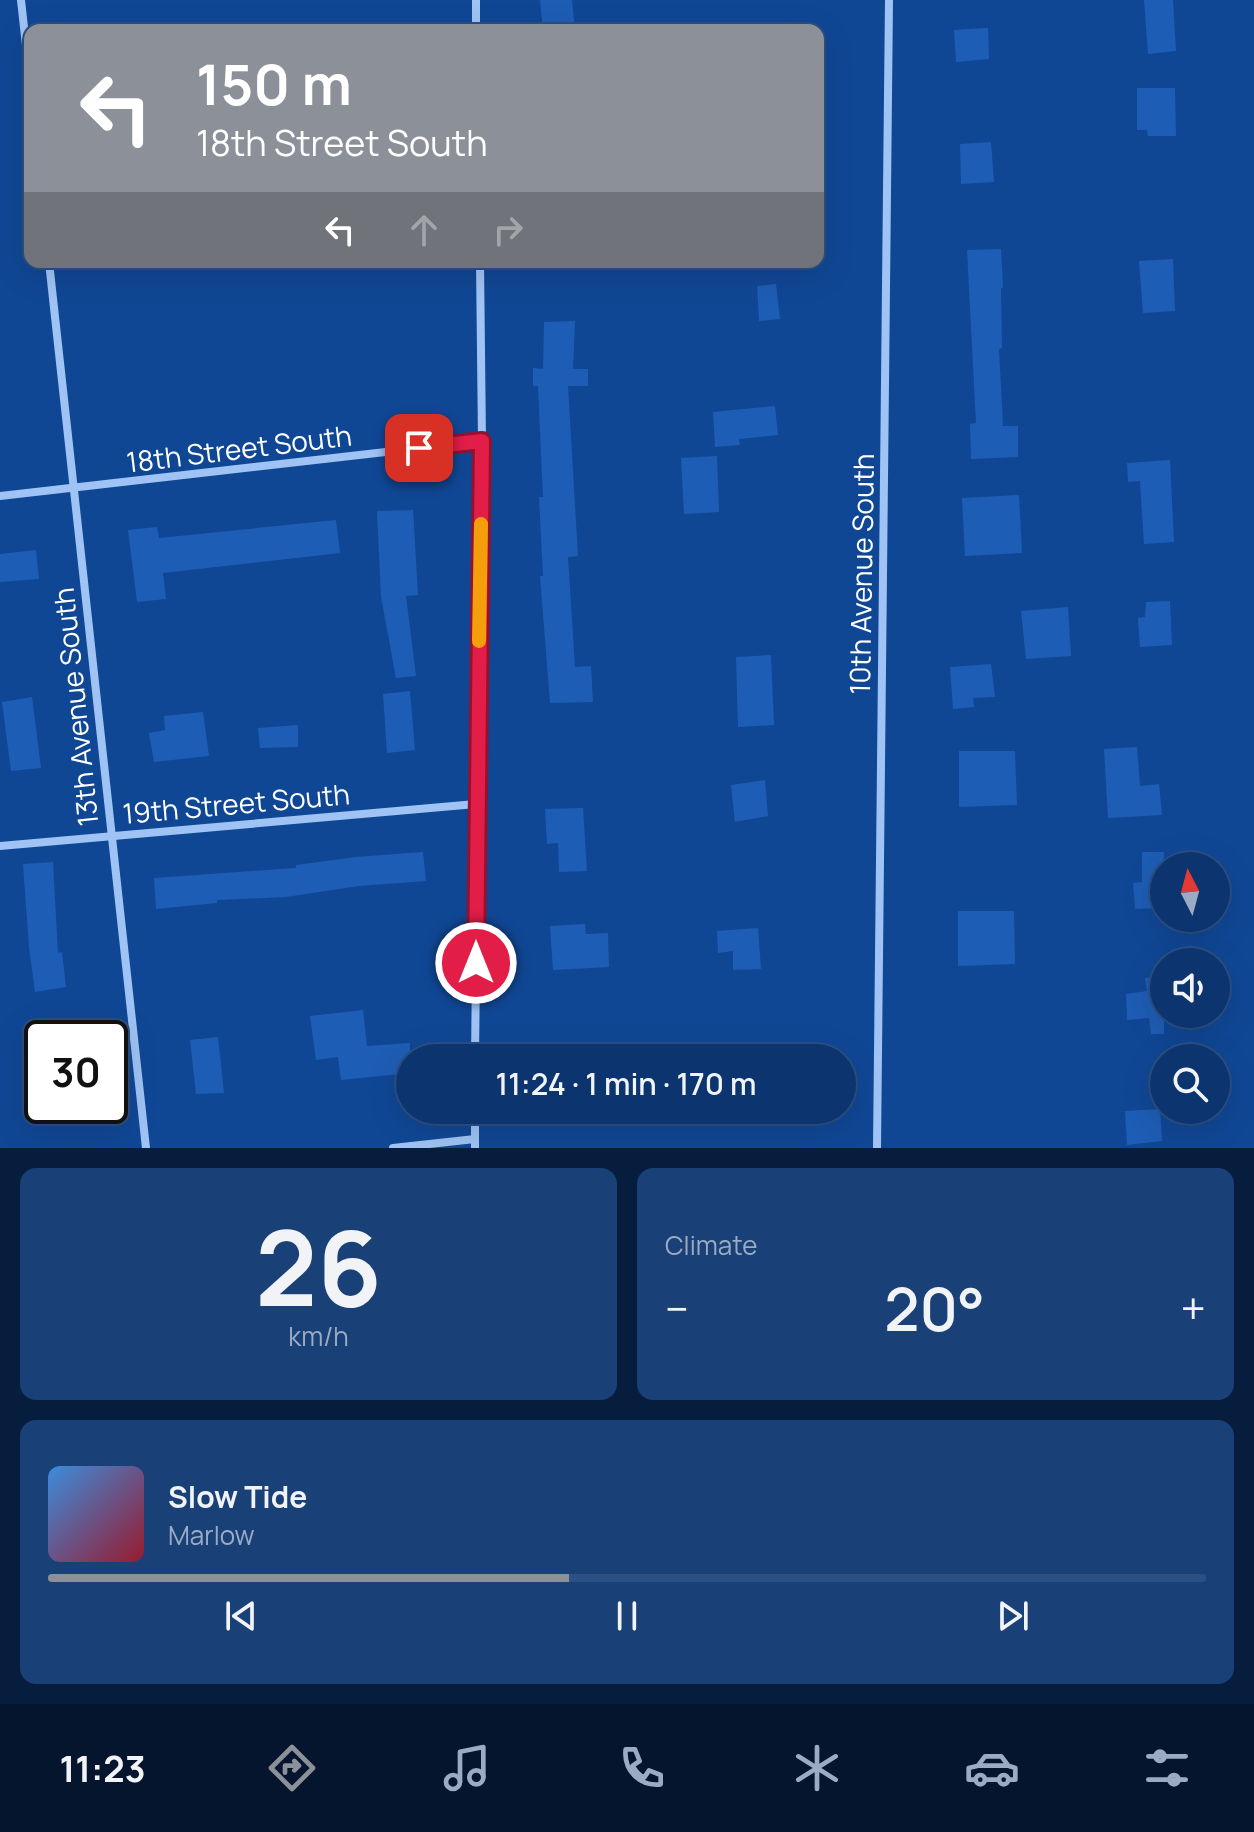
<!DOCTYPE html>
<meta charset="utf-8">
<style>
:root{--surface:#0c3570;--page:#1a4078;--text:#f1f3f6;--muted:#9aabc3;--line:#2c5083;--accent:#8c9099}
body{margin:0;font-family:Manrope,sans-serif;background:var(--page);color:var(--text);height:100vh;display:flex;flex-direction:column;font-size:30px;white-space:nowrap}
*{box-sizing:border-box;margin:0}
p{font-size:26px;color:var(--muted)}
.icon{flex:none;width:44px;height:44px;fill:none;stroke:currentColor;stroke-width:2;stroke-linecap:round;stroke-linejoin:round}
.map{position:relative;height:1148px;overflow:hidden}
.panel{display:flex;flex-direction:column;gap:20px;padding:20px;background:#071d3e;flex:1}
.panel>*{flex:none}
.banner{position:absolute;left:24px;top:24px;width:800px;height:244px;border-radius:16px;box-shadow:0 8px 32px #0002,0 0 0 2px var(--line);background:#8c9099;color:#fff;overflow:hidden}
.needle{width:52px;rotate:354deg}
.tools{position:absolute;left:1150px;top:852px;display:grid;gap:16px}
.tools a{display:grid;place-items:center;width:80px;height:80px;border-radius:50%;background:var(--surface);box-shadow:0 8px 32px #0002,0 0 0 2px var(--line);font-size:40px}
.speed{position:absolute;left:24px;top:1020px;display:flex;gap:16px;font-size:40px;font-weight:700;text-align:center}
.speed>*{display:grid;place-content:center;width:104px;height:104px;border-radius:50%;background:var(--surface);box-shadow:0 8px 32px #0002,0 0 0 2px var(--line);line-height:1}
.speed .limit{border:4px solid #111;border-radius:12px;background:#fff;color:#111}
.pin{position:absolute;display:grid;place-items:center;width:68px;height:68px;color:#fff;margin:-34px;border-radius:16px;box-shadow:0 4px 12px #0006}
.me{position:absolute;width:88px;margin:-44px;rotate:0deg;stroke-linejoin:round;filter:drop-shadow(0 0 6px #0008)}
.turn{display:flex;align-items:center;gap:28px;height:168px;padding:0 40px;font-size:36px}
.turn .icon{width:104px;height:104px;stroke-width:2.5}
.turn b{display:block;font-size:56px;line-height:68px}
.lanes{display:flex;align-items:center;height:76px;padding:0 40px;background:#0003;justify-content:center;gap:40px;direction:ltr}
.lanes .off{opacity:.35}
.big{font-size:60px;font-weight:600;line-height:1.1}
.panel .tile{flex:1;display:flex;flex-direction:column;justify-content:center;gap:12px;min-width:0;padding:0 28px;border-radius:16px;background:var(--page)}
.panel .dial{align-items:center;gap:0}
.dial b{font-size:104px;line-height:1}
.song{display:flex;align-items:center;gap:24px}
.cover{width:96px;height:96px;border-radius:12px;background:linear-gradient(135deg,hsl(210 70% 55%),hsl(350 70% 35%))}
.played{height:8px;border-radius:4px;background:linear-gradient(90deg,var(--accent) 45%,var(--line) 45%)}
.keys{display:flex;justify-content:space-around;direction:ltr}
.heat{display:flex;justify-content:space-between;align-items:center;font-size:44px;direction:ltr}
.panel .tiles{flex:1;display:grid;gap:20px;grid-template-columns:1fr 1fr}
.tile:last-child{grid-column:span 2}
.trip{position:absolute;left:396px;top:1044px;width:460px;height:80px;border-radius:40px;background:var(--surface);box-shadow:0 8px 32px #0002,0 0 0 2px var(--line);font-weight:600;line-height:80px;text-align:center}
.dock{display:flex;height:128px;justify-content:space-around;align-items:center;background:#05152d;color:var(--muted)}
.dock .icon{width:56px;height:56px}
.dock .selected{color:var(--accent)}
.dock b{font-size:36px;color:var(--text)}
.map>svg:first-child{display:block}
.building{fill:#1e5db5}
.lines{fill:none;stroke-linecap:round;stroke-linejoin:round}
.street{stroke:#9fc3f4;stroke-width:8}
.route-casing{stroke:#92132f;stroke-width:20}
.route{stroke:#e11d48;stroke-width:14}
.slow{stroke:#f59e0b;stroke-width:14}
.labels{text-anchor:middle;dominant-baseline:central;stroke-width:8;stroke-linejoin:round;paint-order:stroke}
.street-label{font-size:28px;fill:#fff;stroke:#104795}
</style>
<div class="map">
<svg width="1254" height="1148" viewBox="0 0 1254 1148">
<rect width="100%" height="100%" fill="#104795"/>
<g class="building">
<polygon points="540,0 572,0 575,30 543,30"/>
<polygon points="1144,0 1173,0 1176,51 1148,54"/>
<polygon points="988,28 989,59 956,62 954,30"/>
<polygon points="1137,88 1175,88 1176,136 1148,136 1147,130 1137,130"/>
<polygon points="991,142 994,182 961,184 960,144"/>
<polygon points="1001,249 1003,288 1001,288 1002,348 999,349 1003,426 1018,426 1018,457 971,459 970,424 976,423 967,250"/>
<polygon points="1173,259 1175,311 1143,313 1139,261"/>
<polygon points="776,284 780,319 759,321 757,286"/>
<polygon points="575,321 573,369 588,369 588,386 568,386 578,556 568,557 575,667 591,666 593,702 550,703 540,576 543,576 539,497 543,497 538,386 533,386 533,368 543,369 544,322"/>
<polygon points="775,406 778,435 739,439 740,445 715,447 713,412"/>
<polygon points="717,456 719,512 684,514 681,458"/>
<polygon points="1170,460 1174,542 1144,544 1140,481 1128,482 1127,463"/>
<polygon points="1019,495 1022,553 965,556 962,498"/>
<polygon points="413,510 418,595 406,596 416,676 396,678 381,597 377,511"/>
<polygon points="336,520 340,553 163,573 166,599 137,602 128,530 157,527 159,538"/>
<polygon points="36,550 39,579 0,582 0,554"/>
<polygon points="1170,601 1172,645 1140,647 1138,618 1145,617 1146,602"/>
<polygon points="1068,607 1071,656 1026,659 1021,611"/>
<polygon points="771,655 774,725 738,727 736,657"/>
<polygon points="991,664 995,697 973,698 974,707 953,709 950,667"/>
<polygon points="410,691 415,750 387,753 383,694"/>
<polygon points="32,697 41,768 11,771 2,702"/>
<polygon points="203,712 209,756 154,762 149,733 165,730 164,716"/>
<polygon points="298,725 298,747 260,748 258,728"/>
<polygon points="1137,747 1140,786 1159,784 1162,815 1108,818 1104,749"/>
<polygon points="959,751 1015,751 1017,805 959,807"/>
<polygon points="765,780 768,816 735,822 731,785"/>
<polygon points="583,808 587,871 559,872 558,843 547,844 545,809"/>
<polygon points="423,852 426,881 359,886 286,897 217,900 217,903 156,909 154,878 296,868 296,865 356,857"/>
<polygon points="1142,852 1164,852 1163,908 1135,909 1133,883 1142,882"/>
<polygon points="53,862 58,953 62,952 66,987 35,992 29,947 23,864"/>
<polygon points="958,911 1014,911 1015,964 958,966"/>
<polygon points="585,924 586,934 608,933 609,967 553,970 550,926"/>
<polygon points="758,928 761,969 733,970 733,951 718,953 717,931"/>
<polygon points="1164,976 1164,1034 1151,1034 1149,1018 1127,1020 1126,994 1147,991 1145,978"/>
<polygon points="363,1010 367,1046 410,1043 410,1073 341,1080 338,1057 316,1060 310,1016"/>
<polygon points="218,1037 224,1093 196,1094 190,1040"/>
<polygon points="1160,1109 1162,1141 1127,1145 1125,1111"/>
</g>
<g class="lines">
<g class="street">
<polyline points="21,0 30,82"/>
<polyline points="476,0 476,30"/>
<polyline points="49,262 146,1148"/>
<polyline points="0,496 482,441"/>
<polyline points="0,846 476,804"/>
<polyline points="475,1058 482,441 480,262"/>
<polyline points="393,1148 475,1139"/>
<polyline points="475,1148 475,1110"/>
<polyline points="877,1148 889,0"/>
</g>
</g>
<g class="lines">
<defs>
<polyline id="route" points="419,448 482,441 476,963"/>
</defs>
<use href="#route" class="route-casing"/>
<use href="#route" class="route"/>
<polyline class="slow" points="479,641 481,524"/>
</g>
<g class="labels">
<g class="street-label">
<text transform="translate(239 448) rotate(-7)">18th Street South</text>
<text transform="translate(861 574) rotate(-89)">10th Avenue South</text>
<text transform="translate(75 707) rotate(-96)">13th Avenue South</text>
<text transform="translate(236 803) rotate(-5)">19th Street South</text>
</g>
</g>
</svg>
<div class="tools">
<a><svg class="needle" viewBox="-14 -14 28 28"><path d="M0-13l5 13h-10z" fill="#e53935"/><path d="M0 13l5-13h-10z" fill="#9aabc3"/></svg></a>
<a><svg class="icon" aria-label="sound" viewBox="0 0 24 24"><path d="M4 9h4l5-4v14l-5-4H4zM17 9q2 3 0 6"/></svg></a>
<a><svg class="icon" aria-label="search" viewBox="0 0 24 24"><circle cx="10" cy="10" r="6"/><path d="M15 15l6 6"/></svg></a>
</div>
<div class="speed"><div class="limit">30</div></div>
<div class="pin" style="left:419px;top:448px;background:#d93025"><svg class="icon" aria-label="arrive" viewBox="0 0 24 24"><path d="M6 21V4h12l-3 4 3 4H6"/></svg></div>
<svg class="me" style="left:476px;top:963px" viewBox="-20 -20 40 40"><circle r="17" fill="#e11d48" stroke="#fff" stroke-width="3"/><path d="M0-11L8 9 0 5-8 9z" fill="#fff"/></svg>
<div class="trip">11:24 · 1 min · 170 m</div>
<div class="banner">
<div class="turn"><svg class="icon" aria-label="left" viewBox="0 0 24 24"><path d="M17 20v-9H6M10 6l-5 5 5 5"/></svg><div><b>150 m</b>18th Street South</div></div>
<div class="lanes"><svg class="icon" aria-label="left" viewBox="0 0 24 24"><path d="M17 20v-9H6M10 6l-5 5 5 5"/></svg><svg class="icon off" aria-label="ahead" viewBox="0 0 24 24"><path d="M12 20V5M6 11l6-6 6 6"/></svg><svg class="icon off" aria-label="right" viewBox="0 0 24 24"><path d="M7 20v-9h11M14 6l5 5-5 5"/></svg></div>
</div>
</div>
<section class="panel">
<div class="tiles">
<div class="tile dial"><b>26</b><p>km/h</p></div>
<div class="tile"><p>Climate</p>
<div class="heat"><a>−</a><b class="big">20°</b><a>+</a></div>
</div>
<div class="tile">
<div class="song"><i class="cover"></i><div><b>Slow Tide</b><p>Marlow</p></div></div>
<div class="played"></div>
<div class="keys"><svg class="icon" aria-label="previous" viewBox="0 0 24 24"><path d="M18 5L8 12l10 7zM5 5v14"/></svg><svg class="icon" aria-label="pause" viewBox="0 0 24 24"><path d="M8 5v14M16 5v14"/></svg><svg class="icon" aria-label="next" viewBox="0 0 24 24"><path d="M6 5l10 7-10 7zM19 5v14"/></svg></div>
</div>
</div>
</section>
<nav class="dock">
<b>11:23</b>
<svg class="icon selected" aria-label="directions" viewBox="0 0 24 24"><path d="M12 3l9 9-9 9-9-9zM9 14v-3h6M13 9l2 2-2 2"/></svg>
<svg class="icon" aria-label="music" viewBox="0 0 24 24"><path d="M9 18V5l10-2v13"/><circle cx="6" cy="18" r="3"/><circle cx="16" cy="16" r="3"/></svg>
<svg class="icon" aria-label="phone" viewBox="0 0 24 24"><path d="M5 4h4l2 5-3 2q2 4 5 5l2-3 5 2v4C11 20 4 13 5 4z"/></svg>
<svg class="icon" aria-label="climate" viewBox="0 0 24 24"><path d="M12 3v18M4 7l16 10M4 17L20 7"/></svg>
<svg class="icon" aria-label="car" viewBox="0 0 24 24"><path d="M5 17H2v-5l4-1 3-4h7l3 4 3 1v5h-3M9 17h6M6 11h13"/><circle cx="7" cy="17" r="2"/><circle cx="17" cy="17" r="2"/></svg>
<svg class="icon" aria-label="filters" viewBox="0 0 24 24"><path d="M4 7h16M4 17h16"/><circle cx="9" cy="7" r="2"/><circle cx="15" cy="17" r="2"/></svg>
</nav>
